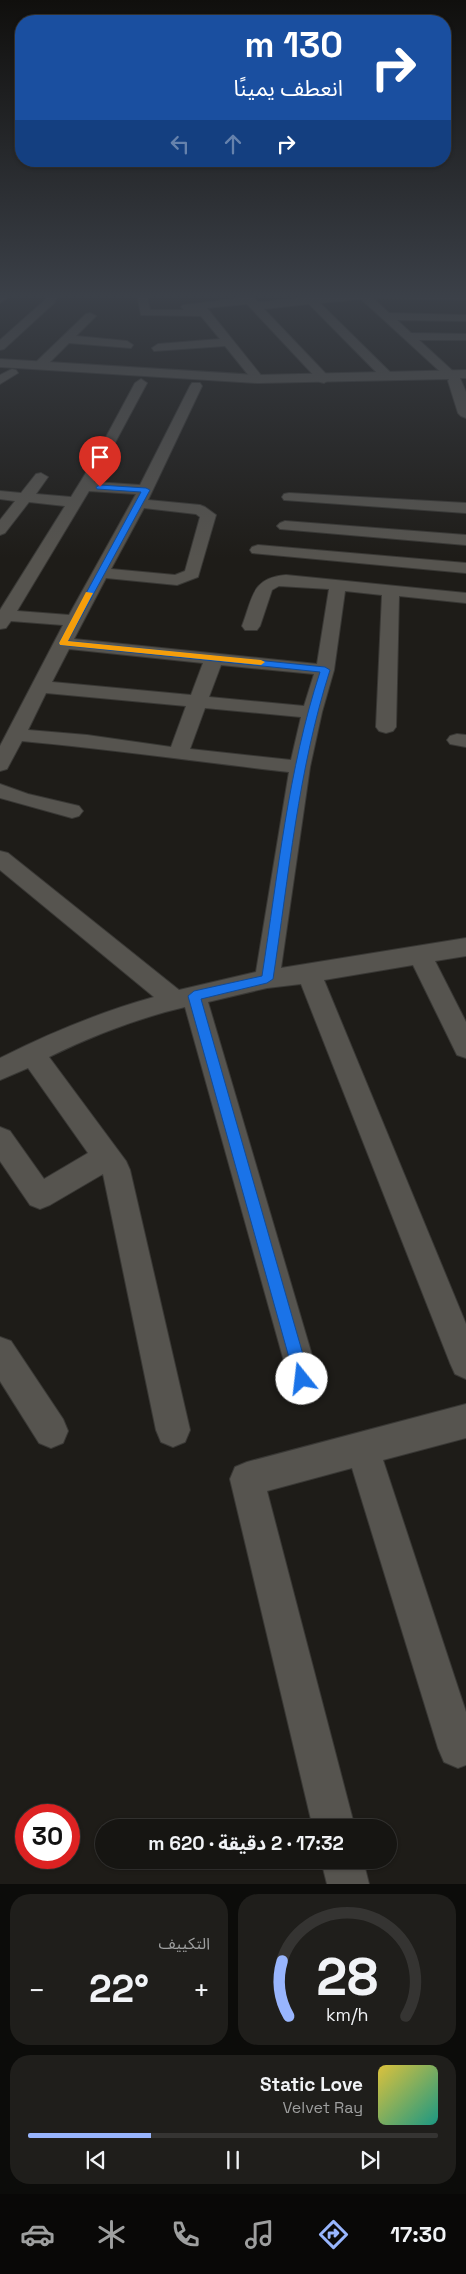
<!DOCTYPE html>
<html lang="ar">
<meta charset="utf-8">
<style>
:root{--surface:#161512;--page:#1f1e1b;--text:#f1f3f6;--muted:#9e9f9f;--line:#353432;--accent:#98b5fd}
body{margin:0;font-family:"Space Grotesk","Noto Sans Arabic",sans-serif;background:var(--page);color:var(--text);direction:rtl;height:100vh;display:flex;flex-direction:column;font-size:19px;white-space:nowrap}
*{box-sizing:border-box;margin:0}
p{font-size:16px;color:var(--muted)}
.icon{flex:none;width:28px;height:28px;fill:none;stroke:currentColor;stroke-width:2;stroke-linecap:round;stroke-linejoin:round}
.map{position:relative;height:1884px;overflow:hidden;direction:ltr}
.side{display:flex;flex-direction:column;gap:10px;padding:10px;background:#0c0c0a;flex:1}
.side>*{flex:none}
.top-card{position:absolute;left:15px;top:15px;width:436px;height:152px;border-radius:20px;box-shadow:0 1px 4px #0004,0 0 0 1px var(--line);direction:rtl;background:#1a4fa0;color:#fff;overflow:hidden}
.speed{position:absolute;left:15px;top:1804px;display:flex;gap:10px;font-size:25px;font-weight:700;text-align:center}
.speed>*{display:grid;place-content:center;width:65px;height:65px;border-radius:50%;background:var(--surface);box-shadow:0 1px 4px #0004,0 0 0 1px var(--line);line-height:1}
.speed .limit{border:8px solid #d22;background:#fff;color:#111}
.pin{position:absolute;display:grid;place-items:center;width:42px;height:42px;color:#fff;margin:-51px -21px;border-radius:50% 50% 50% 0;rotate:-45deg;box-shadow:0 0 5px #0007}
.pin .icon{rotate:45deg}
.me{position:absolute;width:55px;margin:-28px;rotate:344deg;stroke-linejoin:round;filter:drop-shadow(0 0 4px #0008)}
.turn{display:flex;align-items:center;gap:18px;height:105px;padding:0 25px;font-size:22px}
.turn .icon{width:65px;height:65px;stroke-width:2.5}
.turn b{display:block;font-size:35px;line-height:42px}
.lanes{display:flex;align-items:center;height:48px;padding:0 25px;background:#0003;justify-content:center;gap:25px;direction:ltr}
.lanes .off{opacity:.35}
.big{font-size:38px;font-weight:700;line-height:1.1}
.side .tile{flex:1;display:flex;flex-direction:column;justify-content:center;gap:8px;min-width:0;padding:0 18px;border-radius:20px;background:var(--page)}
.side .dial{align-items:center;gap:0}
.dial svg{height:130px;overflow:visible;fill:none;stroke:var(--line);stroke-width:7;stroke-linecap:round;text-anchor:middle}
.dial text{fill:var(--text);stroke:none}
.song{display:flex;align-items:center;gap:15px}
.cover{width:60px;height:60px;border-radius:8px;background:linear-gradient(135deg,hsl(50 70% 55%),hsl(170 70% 35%))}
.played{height:5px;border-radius:2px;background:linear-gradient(90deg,var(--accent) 30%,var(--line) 30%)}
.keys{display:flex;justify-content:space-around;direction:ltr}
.heat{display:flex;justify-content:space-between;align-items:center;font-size:28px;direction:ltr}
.side .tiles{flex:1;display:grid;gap:10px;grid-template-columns:1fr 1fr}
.tile:last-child{grid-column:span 2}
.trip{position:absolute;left:95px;top:1819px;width:302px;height:50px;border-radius:25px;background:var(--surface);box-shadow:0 1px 4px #0004,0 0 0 1px var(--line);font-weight:700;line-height:50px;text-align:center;direction:rtl}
.menu{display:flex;height:80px;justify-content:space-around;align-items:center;background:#090807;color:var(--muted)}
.menu .icon{width:35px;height:35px}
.menu .selected{color:var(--accent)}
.menu b{font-size:22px;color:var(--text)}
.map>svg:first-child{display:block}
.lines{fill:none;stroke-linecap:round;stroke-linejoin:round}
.minor-casing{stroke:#393835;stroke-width:2}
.tertiary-casing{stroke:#393835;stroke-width:2}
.minor{fill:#56544f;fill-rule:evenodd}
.tertiary{fill:#56544f;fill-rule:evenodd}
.route{fill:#1a73e8;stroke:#114b97}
.slow{fill:#f59e0b}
</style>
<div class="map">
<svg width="466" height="1884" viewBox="0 0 466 1884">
<rect width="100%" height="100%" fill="#1e1c18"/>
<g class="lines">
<defs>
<g id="minor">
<polygon points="49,294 59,294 54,303 4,349 0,350 0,340 46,299"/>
<polygon points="137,294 147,294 150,310 184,310 181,307 183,305 241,298 239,294 250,294 258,302 303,298 300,294 311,294 314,297 343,294 466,294 466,300 373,298 389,313 466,315 466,321 397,320 411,333 466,334 466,340 419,340 456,374 450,378 446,377 361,299 320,303 391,373 393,376 391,379 383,379 309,304 264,309 328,376 330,379 324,383 320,382 247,304 207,308 264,379 258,383 254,382 225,346 154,351 152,348 158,344 220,339 201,316 141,315"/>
<polygon points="0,295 6,296 7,298 0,303"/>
<polygon points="90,313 96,316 76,336 127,341 133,345 131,348 69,343 43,369 35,369 33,366 35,363 86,314"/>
<polygon points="12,369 16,370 18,373 0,384 0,375"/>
<path d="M141,379L147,383L94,482L140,485L190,386L192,383H200L202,386L148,500L200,505L205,507L216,515L198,577L177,585L106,578L74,639L317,664L329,589L279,586L272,590L260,626L257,630H245L242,626C253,598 251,578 286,575L466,593V603L399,596L396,727L393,731L386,733L379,731L376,727L382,595L345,591L334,670L322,712L310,767L281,968L466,938V956L435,961L466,1022V1058L457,1055L413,965L324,980L466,1324V1379L455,1374L450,1363L301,984L267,988L208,1002L319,1379L314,1390L303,1395L292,1390L185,1007C138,1018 92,1036 49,1057L126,1161L130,1170L190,1430L185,1442L173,1447L161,1442L156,1430L103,1174L50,1205L40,1209L30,1205L0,1161V1127L10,1131L44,1179L88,1153L28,1068L0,1080V1058C50,1033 100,1012 154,997L0,870V851L8,853L179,990L256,972L289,772C200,762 111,749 22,741L7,769L0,771V746L63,625L11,621L6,628L0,629V610L65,506L29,502L5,533L0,535V520L15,501L0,499V491L21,493L36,474L41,473L48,477L36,494L71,497L92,463L135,383ZM89,491L136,494L69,615L17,611ZM144,508L196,514L200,517L185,571L175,575L111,569ZM69,649L203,663L191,695L52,682ZM221,665L314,674L304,706L209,697ZM46,693L186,706L171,747L87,735L28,730ZM205,708L301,717L291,760L190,749Z"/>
<polygon points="289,493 466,503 466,513 284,500 282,497 284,494"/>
<polygon points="285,521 466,535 466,545 280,529 277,526 280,523"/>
<polygon points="258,545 466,563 466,573 252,553 250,550 252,547"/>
<polygon points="457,734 466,735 466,747 450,744 447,740 450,736"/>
<polygon points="0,784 28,794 79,806 83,811 79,816 72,818 0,798"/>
<polygon points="0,1337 11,1341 63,1419 68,1431 63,1443 51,1448 39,1443 0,1381"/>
<polygon points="466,1404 466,1438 383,1460 466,1712 466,1765 458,1768 444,1762 438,1748 352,1468 267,1491 355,1828 313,1828 230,1479 235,1467 247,1462"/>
<polygon points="321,1860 363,1860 369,1884 327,1884"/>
</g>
<polygon id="tertiary" points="0,359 258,375 466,370 466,378 460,378 466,392 466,418 461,416 458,413 448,381 449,379 258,383 0,367"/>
</defs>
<use href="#minor" class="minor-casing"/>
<use href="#tertiary" class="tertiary-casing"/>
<use href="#minor" class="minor"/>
<use href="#tertiary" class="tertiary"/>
</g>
<linearGradient id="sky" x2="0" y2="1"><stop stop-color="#100f0d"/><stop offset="0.53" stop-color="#3b4048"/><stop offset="1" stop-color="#3b4048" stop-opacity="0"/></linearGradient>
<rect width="466" height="558" fill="url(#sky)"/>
<path class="route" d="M100,485L146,488L150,490L68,641L325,667L330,670C298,770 289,875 273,979L267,983L201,999L310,1379L308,1385L302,1387L297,1385L295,1379L188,996L194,991L262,976C278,874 288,770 320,672L60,645L59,643L141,492L97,489L96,487Z"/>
<polygon class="slow" points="86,592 93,593 68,641 261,660 265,662 261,665 60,645 59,643"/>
</svg>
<div class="speed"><div class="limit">30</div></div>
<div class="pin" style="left:100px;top:487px;background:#d93025"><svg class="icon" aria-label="arrive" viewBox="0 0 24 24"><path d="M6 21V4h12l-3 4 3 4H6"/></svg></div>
<svg class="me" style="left:302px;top:1379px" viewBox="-20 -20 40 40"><circle r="19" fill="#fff"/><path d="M0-13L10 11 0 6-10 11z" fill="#1a73e8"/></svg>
<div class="trip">17:32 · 2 دقيقة · 620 m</div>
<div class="top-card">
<div class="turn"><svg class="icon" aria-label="right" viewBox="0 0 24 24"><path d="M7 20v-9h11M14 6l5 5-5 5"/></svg><div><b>130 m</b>انعطف يمينًا</div></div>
<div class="lanes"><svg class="icon off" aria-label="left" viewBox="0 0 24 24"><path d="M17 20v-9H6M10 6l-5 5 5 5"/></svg><svg class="icon off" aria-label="ahead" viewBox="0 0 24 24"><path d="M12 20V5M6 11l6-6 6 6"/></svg><svg class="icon" aria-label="right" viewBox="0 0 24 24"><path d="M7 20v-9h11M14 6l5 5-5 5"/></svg></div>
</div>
</div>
<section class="side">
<div class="tiles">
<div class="tile dial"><svg viewBox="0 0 100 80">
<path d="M14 69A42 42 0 1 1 86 69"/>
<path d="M14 69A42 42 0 0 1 10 35" stroke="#98b5fd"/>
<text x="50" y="56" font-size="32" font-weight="700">28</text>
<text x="50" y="72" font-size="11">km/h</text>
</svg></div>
<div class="tile"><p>التكييف</p>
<div class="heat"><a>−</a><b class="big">22°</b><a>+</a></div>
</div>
<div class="tile">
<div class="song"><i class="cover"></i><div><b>Static Love</b><p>Velvet Ray</p></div></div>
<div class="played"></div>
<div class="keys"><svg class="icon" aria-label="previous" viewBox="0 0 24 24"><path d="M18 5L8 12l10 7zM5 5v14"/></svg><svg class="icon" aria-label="pause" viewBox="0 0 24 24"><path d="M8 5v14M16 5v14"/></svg><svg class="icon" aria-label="next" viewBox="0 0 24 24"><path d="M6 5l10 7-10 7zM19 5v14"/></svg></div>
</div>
</div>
</section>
<nav class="menu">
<b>17:30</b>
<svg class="icon selected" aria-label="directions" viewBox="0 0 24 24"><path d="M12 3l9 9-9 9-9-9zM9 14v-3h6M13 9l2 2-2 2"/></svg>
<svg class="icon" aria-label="music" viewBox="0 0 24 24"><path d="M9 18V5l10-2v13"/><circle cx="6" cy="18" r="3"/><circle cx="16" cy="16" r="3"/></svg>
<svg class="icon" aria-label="phone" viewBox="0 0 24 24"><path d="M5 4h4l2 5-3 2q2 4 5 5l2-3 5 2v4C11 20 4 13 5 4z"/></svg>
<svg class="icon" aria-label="climate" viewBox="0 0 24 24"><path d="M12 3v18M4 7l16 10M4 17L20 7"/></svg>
<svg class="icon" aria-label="car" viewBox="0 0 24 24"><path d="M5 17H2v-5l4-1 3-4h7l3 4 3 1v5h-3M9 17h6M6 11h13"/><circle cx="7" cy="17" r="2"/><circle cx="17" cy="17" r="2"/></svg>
</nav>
